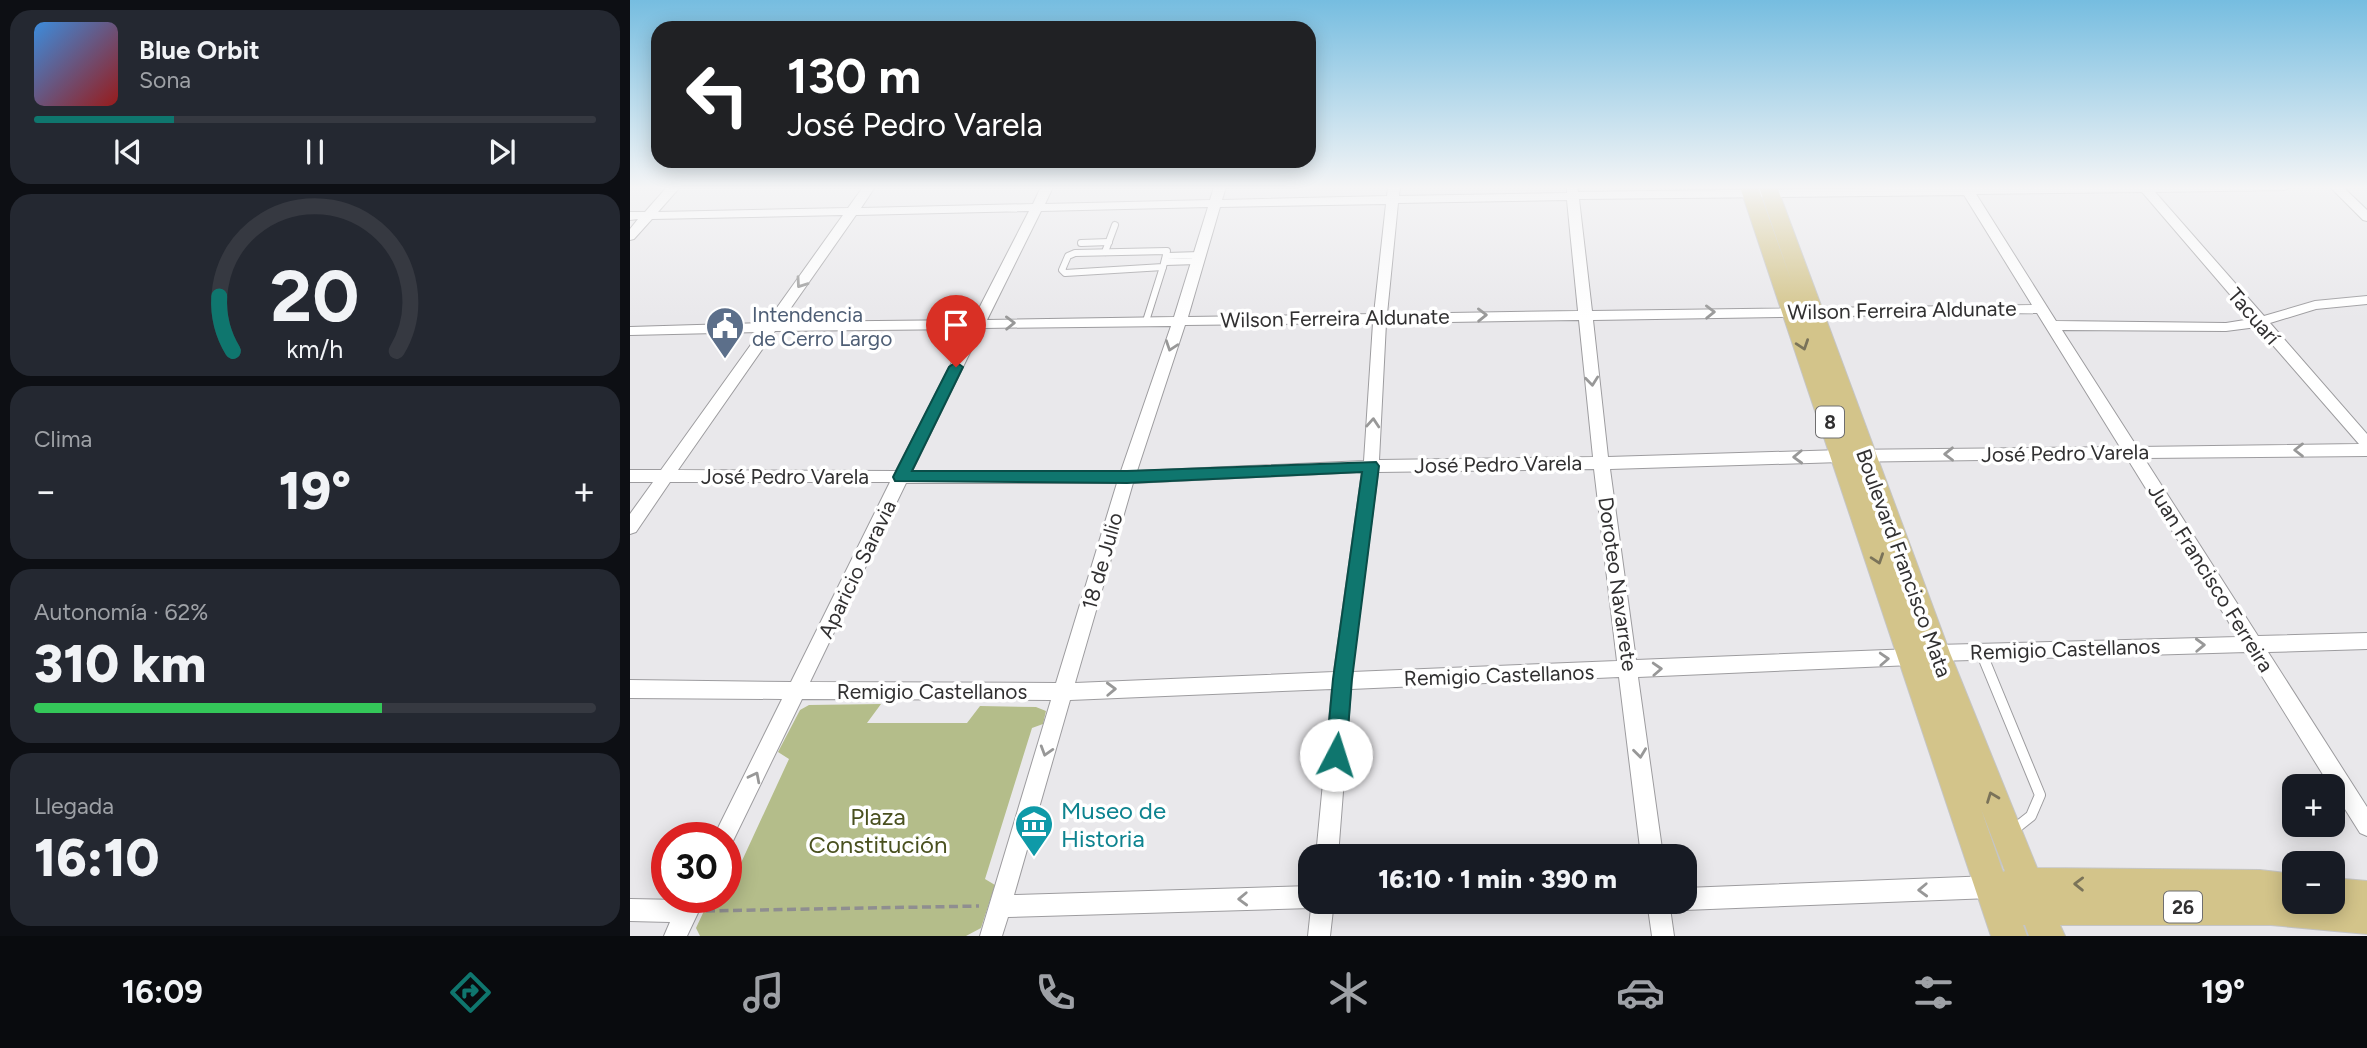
<!DOCTYPE html>
<html lang="es">
<meta charset="utf-8">
<style>
:root{--surface:#171b24;--page:#242831;--text:#f1f3f6;--muted:#9ea1a6;--line:#363941;--accent:#0f766e}
body{margin:0;font-family:Figtree,sans-serif;background:var(--page);color:var(--text);height:100vh;display:flex;flex-direction:column;font-size:26px;white-space:nowrap}
*{box-sizing:border-box;margin:0}
p{font-size:23px;color:var(--muted)}
.icon{flex:none;width:38px;height:38px;fill:none;stroke:currentColor;stroke-width:2;stroke-linecap:round;stroke-linejoin:round}
.map{position:relative;flex:1;overflow:hidden}
.details{display:flex;flex-direction:column;gap:10px;padding:10px;background:#0d0f14;width:630px}
.details>*{flex:none}
.guide{position:absolute;left:21px;top:21px;width:665px;height:147px;border-radius:21px;box-shadow:0 4px 18px #0003;background:#202124;color:#fff;overflow:hidden}
.buttons{position:absolute;left:1652px;top:774px;display:grid;gap:14px}
.buttons a{display:grid;place-items:center;width:63px;height:63px;border-radius:14px;background:var(--surface);box-shadow:0 4px 18px #0003;font-size:35px}
.speed{position:absolute;left:21px;top:822px;display:flex;gap:14px;font-size:35px;font-weight:700;text-align:center}
.speed>*{display:grid;place-content:center;width:91px;height:91px;border-radius:50%;background:var(--surface);box-shadow:0 4px 18px #0003;line-height:1}
.speed .limit{border:10px solid #d22;background:#fff;color:#111}
.pin{position:absolute;display:grid;place-items:center;width:60px;height:60px;color:#fff;margin:-72px -30px;border-radius:50% 50% 50% 0;rotate:-45deg;box-shadow:0 0 7px #0007}
.pin .icon{rotate:45deg}
.me{position:absolute;width:77px;margin:-38px;rotate:5deg;stroke-linejoin:round;filter:drop-shadow(0 0 5px #0008)}
.turn{display:flex;align-items:center;gap:24px;height:147px;padding:0 21px;font-size:32px}
.turn .icon{width:91px;height:91px;stroke-width:2.5}
.turn b{display:block;font-size:49px;line-height:60px}
.big{font-size:52px;font-weight:800;line-height:1.1}
.details .widget{flex:1;display:flex;flex-direction:column;justify-content:center;gap:10px;min-width:0;padding:0 24px;border-radius:21px;background:var(--page)}
.details .dial{align-items:center;gap:0}
.dial svg{height:182px;overflow:visible;fill:none;stroke:var(--line);stroke-width:7;stroke-linecap:round;text-anchor:middle}
.dial text{fill:var(--text);stroke:none}
.song{display:flex;align-items:center;gap:21px}
.cover{width:84px;height:84px;border-radius:10px;background:linear-gradient(135deg,hsl(210 70% 55%),hsl(0 70% 35%))}
.played{height:7px;border-radius:4px;background:linear-gradient(90deg,var(--accent) 25%,var(--line) 25%)}
.keys{display:flex;justify-content:space-around;direction:ltr}
.heat{display:flex;justify-content:space-between;align-items:center;font-size:38px;direction:ltr}
.charge{height:10px;border-radius:5px;background:linear-gradient(90deg,#34c759 62%,var(--line) 0)}
.trip{position:absolute;left:668px;top:844px;width:399px;height:70px;border-radius:21px;background:var(--surface);box-shadow:0 4px 18px #0003;font-weight:800;line-height:70px;text-align:center}
.tabs{display:flex;height:112px;justify-content:space-around;align-items:center;background:#090b0e;color:var(--muted)}
.tabs .icon{width:49px;height:49px}
.tabs .current{color:var(--accent)}
.tabs b{font-size:32px;color:var(--text)}
main{display:flex;flex:1;min-height:0}
.map>svg:first-child{display:block}
.green{fill:#b4bd8a}
.lines{fill:none;stroke-linecap:round;stroke-linejoin:round}
.lane-far1-casing{stroke:#9d9c9f;stroke-width:8}
.lane-casing{stroke:#9d9c9f;stroke-width:12}
.street-casing{stroke:#9d9c9f;stroke-width:2}
.primary-casing{stroke:#c5c5c5;stroke-width:2}
.path{stroke:#8f8e90;stroke-width:3.5;stroke-dasharray:9 4.5;stroke-linecap:butt}
.lane-far1{stroke:#fff;stroke-width:6}
.lane{stroke:#fff;stroke-width:10}
.street{fill:#fff;fill-rule:evenodd}
.primary{fill:#d3c48a;fill-rule:evenodd}
.oneway{stroke:#989898}
.oneway2{stroke:#7a7359}
.route{fill:#0f766e;stroke:#0a4d48;stroke-width:2}
.labels{text-anchor:middle;dominant-baseline:central;stroke-width:7;stroke-linejoin:round;paint-order:stroke}
.shield{fill:#fff;stroke:#6f6e6f;stroke-width:2}
.shield-label{font-size:19px;font-weight:bold;fill:#313031}
.street-label{font-size:21px;fill:#313031;stroke:#fff}
.service-label{font-size:21px;fill:#4e5e75;stroke:#fff;text-anchor:start}
.near-culture-label{font-size:24px;fill:#0d838f;stroke:#fff;text-anchor:start}
.near-park-label{font-size:24px;fill:#49501e;stroke:#fff}
</style>
<main>
<section class="details">
<div class="widget">
<div class="song"><i class="cover"></i><div><b>Blue Orbit</b><p>Sona</p></div></div>
<div class="played"></div>
<div class="keys"><svg class="icon" aria-label="previous" viewBox="0 0 24 24"><path d="M18 5L8 12l10 7zM5 5v14"/></svg><svg class="icon" aria-label="pause" viewBox="0 0 24 24"><path d="M8 5v14M16 5v14"/></svg><svg class="icon" aria-label="next" viewBox="0 0 24 24"><path d="M6 5l10 7-10 7zM19 5v14"/></svg></div>
</div>
<div class="widget dial"><svg viewBox="0 0 100 80">
<path d="M14 69A42 42 0 1 1 86 69"/>
<path d="M14 69A42 42 0 0 1 8 45" stroke="#0f766e"/>
<text x="50" y="56" font-size="32" font-weight="700">20</text>
<text x="50" y="72" font-size="11">km/h</text>
</svg></div>
<div class="widget"><p>Clima</p>
<div class="heat"><a>−</a><b class="big">19°</b><a>+</a></div>
</div>
<div class="widget"><p>Autonomía · 62%</p><b class="big">310 km</b><div class="charge"></div></div>
<div class="widget"><p>Llegada</p><b class="big">16:10</b></div>
</section>
<div class="map">
<svg width="1737" height="936" viewBox="0 0 1737 936">
<rect width="100%" height="100%" fill="#e9e8eb"/>
<polygon class="green" points="251,704 237,723 337,723 350,706 406,707 416,711 413,724 402,728 355,879 365,885 351,928 336,936 70,936 66,928 80,898 96,898 96,883 104,878 159,759 148,752 170,710 179,705"/>
<g class="lines">
<defs>
<g id="lane-far1">
<polyline points="451,243 479,242"/>
<polygon points="537,251 533,267 435,273 432,270 438,256 445,253"/>
<polyline points="475,252 485,225"/>
<polyline points="537,256 570,255"/>
<polyline points="535,262 568,261"/>
<polyline points="516,321 533,267"/>
</g>
<polyline id="lane" points="1351,652 1410,795 1401,816 1382,831"/>
<g id="street">
<path d="M37,187H50L28,212L218,208L233,187H245L231,208L403,204L411,187H423L415,204L580,200L584,187H596L592,200L757,196L758,187H770L769,196L937,193V187H947L948,192L1329,187H1661L1655,190L1525,192L1634,316L1685,301L1737,296V304L1686,309L1640,323L1737,434V456L1514,458L1628,636L1737,633V649L1638,652L1737,807V836L1730,833L1703,790V786H1700L1617,652L1306,661L1282,665L1008,677L1033,856H1011L989,677L721,689L708,856H686L702,689L440,700L384,895L681,886V901H704L700,936H678L681,908L378,917L372,936H350L421,700L172,699L101,845L96,848V838H83L152,699L0,698V680L161,682L260,482H40L6,532L0,534V514L23,482H0V470H31L130,332L0,335V327L136,323L213,215L22,219L4,239L0,240V229L8,219L0,220V212H15ZM1512,192L1621,319L1596,323L1426,321L1346,194ZM1334,195L1402,305L962,311L949,199ZM937,200L948,311L757,314L768,203ZM756,204L744,314L558,317L590,207ZM578,207L544,317L357,320L411,211ZM399,211L343,320L151,322L226,215ZM1407,313L1490,447L1211,450L978,457L963,320ZM949,320L963,457L749,460L756,323ZM743,323L734,461L507,471L555,325ZM541,326L491,471H282L352,328ZM1627,327L1729,444L1507,447L1432,330L1596,331ZM339,329L266,471L48,470L145,331ZM1497,458L1608,637L1306,645L1282,649L1006,660L980,469L1211,462ZM964,469L987,661L722,672L748,472ZM732,472L704,672L445,683L503,483ZM276,483H487L426,683L180,682Z"/>
<polygon points="1700,187 1713,187 1737,210 1737,221 1733,220"/>
<polygon points="1361,876 1369,879 1372,887 1369,895 1361,898 1055,910 1047,907 1045,901 1055,901 1055,888"/>
<polygon points="52,898 75,898 57,936 34,936 40,922 0,921 0,899 51,900"/>
<polygon points="1017,901 1039,901 1044,936 1022,936"/>
</g>
<path id="primary" d="M1110,187H1128L1162,283L1129,187H1147L1320,653L1407,868L1630,870L1664,874V901H1703V878L1737,881V934L1641,925H1430L1435,936H1399L1395,925H1393L1397,936H1361ZM1351,809L1375,871L1373,872Z"/>
</defs>
<use href="#lane-far1" class="lane-far1-casing"/>
<use href="#lane" class="lane-casing"/>
<use href="#street" class="street-casing"/>
<use href="#primary" class="primary-casing"/>
<polyline class="path" points="76,911 349,906"/>
<use href="#lane-far1" class="lane-far1"/>
<use href="#lane" class="lane"/>
<use href="#street" class="street"/>
<use href="#primary" class="primary"/>
</g>
<defs><path id="oneway-chevron" d="M-2-3.5L2.5 0L-2 3.5" fill="none" stroke-width="1.6" stroke-linecap="round" stroke-linejoin="round" transform="scale(1.75)"/></defs>
<g class="oneway">
<use href="#oneway-chevron" transform="translate(171 283) rotate(125)"/>
<use href="#oneway-chevron" transform="translate(1080 312) rotate(-1)"/>
<use href="#oneway-chevron" transform="translate(852 315) rotate(-1)"/>
<use href="#oneway-chevron" transform="translate(380 323) rotate(-1)"/>
<use href="#oneway-chevron" transform="translate(541 346) rotate(109)"/>
<use href="#oneway-chevron" transform="translate(962 381) rotate(84)"/>
<use href="#oneway-chevron" transform="translate(743 423) rotate(-86)"/>
<use href="#oneway-chevron" transform="translate(1669 450) rotate(180)"/>
<use href="#oneway-chevron" transform="translate(1319 454) rotate(179)"/>
<use href="#oneway-chevron" transform="translate(1168 457) rotate(178)"/>
<use href="#oneway-chevron" transform="translate(1570 645) rotate(-2)"/>
<use href="#oneway-chevron" transform="translate(1254 659) rotate(-3)"/>
<use href="#oneway-chevron" transform="translate(1027 669) rotate(-3)"/>
<use href="#oneway-chevron" transform="translate(481 689) rotate(-2)"/>
<use href="#oneway-chevron" transform="translate(416 751) rotate(107)"/>
<use href="#oneway-chevron" transform="translate(1010 753) rotate(83)"/>
<use href="#oneway-chevron" transform="translate(125 777) rotate(-63)"/>
<use href="#oneway-chevron" transform="translate(1293 890) rotate(178)"/>
<use href="#oneway-chevron" transform="translate(613 899) rotate(178)"/>
</g>
<g class="oneway2">
<use href="#oneway-chevron" transform="translate(1173 345) rotate(71)"/>
<use href="#oneway-chevron" transform="translate(1248 559) rotate(71)"/>
<use href="#oneway-chevron" transform="translate(1362 797) rotate(-111)"/>
<use href="#oneway-chevron" transform="translate(1449 884) rotate(-179)"/>
</g>
<linearGradient id="sky" x2="0" y2="1"><stop stop-color="#76bde0"/><stop offset="0.59" stop-color="#f5f5f6"/><stop offset="1" stop-color="#f5f5f6" stop-opacity="0"/></linearGradient>
<rect width="1737" height="318" fill="url(#sky)"/>
<polygon class="route" points="326,362 333,367 282,471 497,471 746,462 749,466 722,679 716,755 713,762 706,764 698,762 696,755 703,679 732,472 497,483 265,481 263,477 319,367"/>
<defs>
<symbol id="civic-pin" viewBox="-11 -11 22 30"><path d="M0 17L-7.5 6A9.5 9.5 0 1 1 7.5 6Z" fill="#5c6f8a" stroke="#fff"/><path d="M-.6-6.5H3V-4.5H.6V-3L4-1V1h2V6H-6V1h2V-1L-.6-3ZM-1.2 2.5V6h2.4V2.5Z" fill="#fff"/></symbol>
<symbol id="museum-pin" viewBox="-11 -11 22 30"><path d="M0 17L-7.5 6A9.5 9.5 0 1 1 7.5 6Z" fill="#0f9aa8" stroke="#fff"/><path d="M0-6L6-3V-2H-6V-3ZM-5-1h2V3h-2ZM-1-1h2V3h-2ZM3-1h2V3H3ZM-6 4H6V6H-6Z" fill="#fff"/></symbol>
</defs>
<g fill-rule="evenodd">
<use href="#civic-pin" x="73" y="304" width="44" height="60"/>
<use href="#museum-pin" x="382" y="802" width="44" height="60"/>
</g>
<g class="labels">
<g class="shield">
<rect x="1186" y="406.5" width="28" height="31" rx="5"/>
<rect x="1534" y="891.5" width="38" height="31" rx="5"/>
</g>
<g class="shield-label">
<text x="1200" y="422">8</text>
<text x="1553" y="907">26</text>
</g>
<g class="street-label">
<text transform="translate(1272 310) rotate(-1)">Wilson Ferreira Aldunate</text>
<text transform="translate(1624 316) rotate(49)">Tacuarí</text>
<text transform="translate(705 318) rotate(-1)">Wilson Ferreira Aldunate</text>
<text transform="translate(1435 453) rotate(-1)">José Pedro Varela</text>
<text transform="translate(868 464) rotate(-1)">José Pedro Varela</text>
<text x="155" y="476">José Pedro Varela</text>
<text transform="translate(472 561) rotate(-74)">18 de Julio</text>
<text transform="translate(1274 563) rotate(70)">Boulevard Francisco Mata</text>
<text transform="translate(227 569) rotate(-64)">Aparicio Saravia</text>
<text transform="translate(1581 578) rotate(58)">Juan Francisco Ferreira</text>
<text transform="translate(988 584) rotate(82)">Doroteo Navarrete</text>
<text transform="translate(1435 649) rotate(-2)">Remigio Castellanos</text>
<text transform="translate(869 675) rotate(-2)">Remigio Castellanos</text>
<text x="302" y="691">Remigio Castellanos</text>
</g>
<g class="service-label">
<text x="122" y="314">Intendencia<tspan x="122" dy="24">de Cerro Largo</tspan></text>
</g>
<g class="near-culture-label">
<text x="431" y="810">Museo de<tspan x="431" dy="28">Historia</tspan></text>
</g>
<g class="near-park-label">
<text x="248" y="816">Plaza<tspan x="248" dy="28">Constitución</tspan></text>
</g>
</g>
</svg>
<div class="buttons">
<a>+</a>
<a>−</a>
</div>
<div class="speed"><div class="limit">30</div></div>
<div class="pin" style="left:326px;top:367px;background:#d93025"><svg class="icon" aria-label="arrive" viewBox="0 0 24 24"><path d="M6 21V4h12l-3 4 3 4H6"/></svg></div>
<svg class="me" style="left:706px;top:755px" viewBox="-20 -20 40 40"><circle r="19" fill="#fff"/><path d="M0-13L10 11 0 6-10 11z" fill="#0f766e"/></svg>
<div class="trip">16:10 · 1 min · 390 m</div>
<div class="guide">
<div class="turn"><svg class="icon" aria-label="left" viewBox="0 0 24 24"><path d="M17 20v-9H6M10 6l-5 5 5 5"/></svg><div><b>130 m</b>José Pedro Varela</div></div>
</div>
</div>
</main>
<nav class="tabs">
<b>16:09</b>
<svg class="icon current" aria-label="directions" viewBox="0 0 24 24"><path d="M12 3l9 9-9 9-9-9zM9 14v-3h6M13 9l2 2-2 2"/></svg>
<svg class="icon" aria-label="music" viewBox="0 0 24 24"><path d="M9 18V5l10-2v13"/><circle cx="6" cy="18" r="3"/><circle cx="16" cy="16" r="3"/></svg>
<svg class="icon" aria-label="phone" viewBox="0 0 24 24"><path d="M5 4h4l2 5-3 2q2 4 5 5l2-3 5 2v4C11 20 4 13 5 4z"/></svg>
<svg class="icon" aria-label="climate" viewBox="0 0 24 24"><path d="M12 3v18M4 7l16 10M4 17L20 7"/></svg>
<svg class="icon" aria-label="car" viewBox="0 0 24 24"><path d="M5 17H2v-5l4-1 3-4h7l3 4 3 1v5h-3M9 17h6M6 11h13"/><circle cx="7" cy="17" r="2"/><circle cx="17" cy="17" r="2"/></svg>
<svg class="icon" aria-label="filters" viewBox="0 0 24 24"><path d="M4 7h16M4 17h16"/><circle cx="9" cy="7" r="2"/><circle cx="15" cy="17" r="2"/></svg>
<b>19°</b>
</nav>
